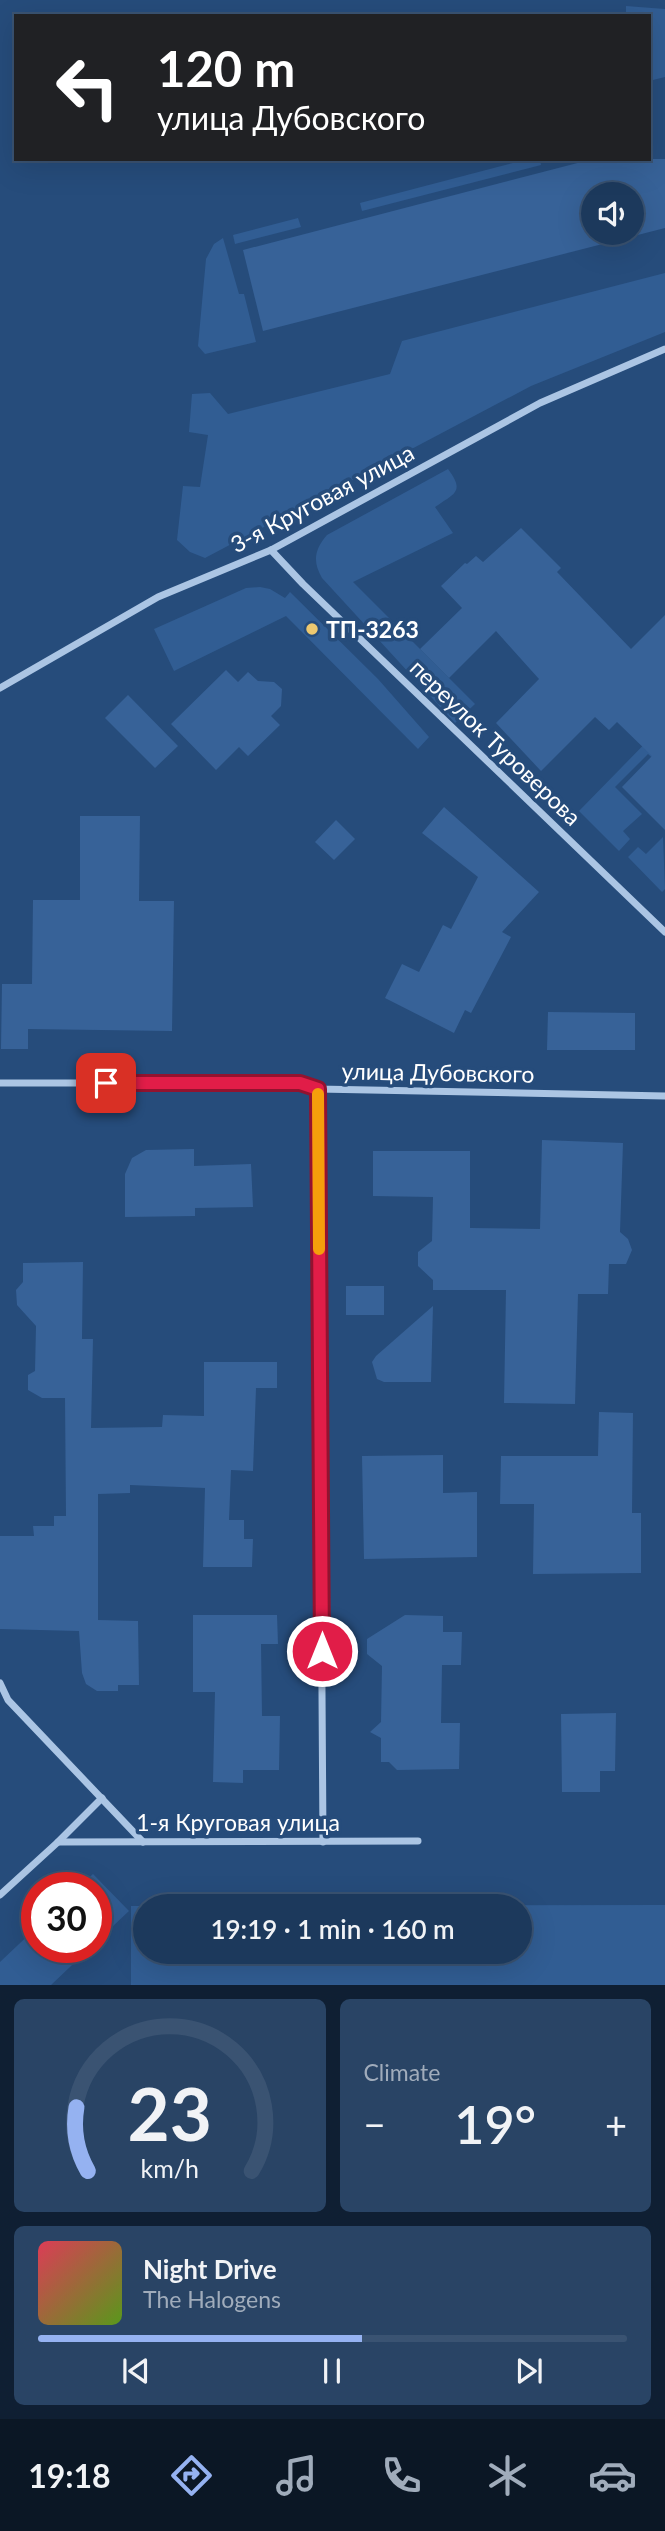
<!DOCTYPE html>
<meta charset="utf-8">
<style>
:root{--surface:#1c395c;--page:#294465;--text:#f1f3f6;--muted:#a0acbb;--line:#3a5372;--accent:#95b2f1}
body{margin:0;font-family:Lato,sans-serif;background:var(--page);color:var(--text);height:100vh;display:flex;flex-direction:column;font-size:26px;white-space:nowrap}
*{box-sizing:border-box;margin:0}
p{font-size:23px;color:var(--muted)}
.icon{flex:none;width:38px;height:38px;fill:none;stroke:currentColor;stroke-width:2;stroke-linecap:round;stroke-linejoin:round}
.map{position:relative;height:1985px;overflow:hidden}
.sheet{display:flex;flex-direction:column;gap:14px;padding:14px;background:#0f1f33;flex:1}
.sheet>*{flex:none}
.top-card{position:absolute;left:14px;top:14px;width:637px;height:147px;border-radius:0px;box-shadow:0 7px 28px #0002,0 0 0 2px var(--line);background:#202124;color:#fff;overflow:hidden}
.fabs{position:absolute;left:581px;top:182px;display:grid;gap:14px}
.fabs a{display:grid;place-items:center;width:63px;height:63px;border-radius:50%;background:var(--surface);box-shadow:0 7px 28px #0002,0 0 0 2px var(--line);font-size:35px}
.speed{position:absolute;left:21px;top:1872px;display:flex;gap:14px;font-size:35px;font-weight:700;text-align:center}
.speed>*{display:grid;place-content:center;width:91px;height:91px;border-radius:50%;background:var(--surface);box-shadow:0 7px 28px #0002,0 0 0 2px var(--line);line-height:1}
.speed .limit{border:10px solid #d22;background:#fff;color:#111}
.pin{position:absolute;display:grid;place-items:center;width:60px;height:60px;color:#fff;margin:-30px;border-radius:14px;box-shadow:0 4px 10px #0006}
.me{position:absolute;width:77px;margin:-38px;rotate:0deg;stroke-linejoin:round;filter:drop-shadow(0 0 5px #0008)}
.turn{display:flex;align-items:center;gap:24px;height:147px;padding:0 28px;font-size:32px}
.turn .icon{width:91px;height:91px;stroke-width:2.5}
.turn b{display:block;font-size:49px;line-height:60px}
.big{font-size:52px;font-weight:600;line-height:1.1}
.sheet .tile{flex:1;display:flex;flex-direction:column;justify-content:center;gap:10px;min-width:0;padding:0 24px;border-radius:10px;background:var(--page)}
.sheet .dial{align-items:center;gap:0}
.dial svg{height:182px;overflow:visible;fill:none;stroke:var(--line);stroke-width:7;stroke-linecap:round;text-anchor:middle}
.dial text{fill:var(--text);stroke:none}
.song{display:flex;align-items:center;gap:21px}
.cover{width:84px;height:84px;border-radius:10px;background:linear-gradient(135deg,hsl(350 70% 55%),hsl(90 70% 35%))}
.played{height:7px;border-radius:4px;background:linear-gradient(90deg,var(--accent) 55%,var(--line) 55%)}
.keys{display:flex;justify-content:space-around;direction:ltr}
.heat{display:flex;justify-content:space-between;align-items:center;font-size:38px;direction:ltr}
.sheet .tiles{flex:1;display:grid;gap:14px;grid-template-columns:1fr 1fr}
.tile:last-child{grid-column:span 2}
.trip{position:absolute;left:133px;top:1894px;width:399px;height:70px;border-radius:35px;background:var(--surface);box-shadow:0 7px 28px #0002,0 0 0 2px var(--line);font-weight:600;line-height:70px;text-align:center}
.tabs{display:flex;height:112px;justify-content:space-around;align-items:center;background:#0b1725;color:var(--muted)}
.tabs .icon{width:49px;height:49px}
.tabs .on{color:var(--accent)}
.tabs b{font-size:32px;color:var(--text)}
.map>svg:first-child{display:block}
.green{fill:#315d93}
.building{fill:#376298;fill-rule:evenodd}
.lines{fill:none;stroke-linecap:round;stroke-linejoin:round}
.minor{stroke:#abc5e4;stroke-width:7}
.route-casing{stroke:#92132f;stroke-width:18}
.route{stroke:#e11d48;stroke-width:12}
.slow{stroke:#f59e0b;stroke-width:12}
.poi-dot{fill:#ecc870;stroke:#264c7b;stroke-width:2.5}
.labels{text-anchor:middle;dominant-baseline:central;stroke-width:7;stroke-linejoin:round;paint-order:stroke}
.street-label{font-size:23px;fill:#fff;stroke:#264c7b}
.poi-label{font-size:23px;font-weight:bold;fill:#fff;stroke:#264c7b;text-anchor:start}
</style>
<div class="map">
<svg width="665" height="1985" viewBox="0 0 665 1985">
<rect width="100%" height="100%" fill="#264c7b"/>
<g class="green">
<polygon points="626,6 665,9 665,77 649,81 649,16 626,16"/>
<polygon points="528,159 540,159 541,165 362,211 360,203"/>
<polygon points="298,218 301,227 235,244 233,235"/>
<polygon points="223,238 239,294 244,294 256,342 205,354 198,346 206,259 214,244"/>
<polygon points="665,273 665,332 531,386 205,558 190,552 177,540 183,486 200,487 208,435 189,432 192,394 210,393 228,414 390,374 402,341"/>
<path d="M448,469C465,492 455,493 435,507L453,533L353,582L475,704L455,723L322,578C312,561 315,549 327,535Z"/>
<polygon points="260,587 270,589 285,598 290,592 378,679 429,737 418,749 286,616 174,671 154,629 246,588"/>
<polygon points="665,723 658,763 648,754 615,787 642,814 623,831 630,839 619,851 579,811"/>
<polygon points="663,837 665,889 662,892 628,857 638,847 646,854"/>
<polygon points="93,1874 129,1911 96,1942 96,1888 78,1888"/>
<polygon points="665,1905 665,1985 131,1985 131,1906 145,1906 145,1951 520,1951 520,1906 152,1906"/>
<polygon points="37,1927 37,1948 90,1948 51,1985 0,1985 0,1962"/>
</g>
<g class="building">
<path d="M593,159H665V228L263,331L243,250ZM593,194H632V233H593Z"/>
<polygon points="521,528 561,568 557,572 631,649 665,615 665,830 622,787 652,756 617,722 609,730 595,717 541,771 496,723 539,679 496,631 449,678 420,649 462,608 441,586 465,563 467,564 476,556 483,562"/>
<polygon points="226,670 238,682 248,672 258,681 274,682 282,689 281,706 271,716 280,725 248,756 239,747 216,770 171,724"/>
<polygon points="128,695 178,746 155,768 105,718"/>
<polygon points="444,807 539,892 502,932 511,937 471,1013 465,1010 454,1033 385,998 402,964 419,972 443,925 451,929 478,877 422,833"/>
<polygon points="80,816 140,816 139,901 174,901 172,1031 28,1029 28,1049 1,1049 2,984 32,984 33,900 80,900"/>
<polygon points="336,820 355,839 334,860 315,842"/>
<polygon points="548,1012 635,1013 635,1050 547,1050"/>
<polygon points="542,1140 623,1143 620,1232 628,1239 632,1250 626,1264 609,1264 608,1294 578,1294 575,1404 504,1403 506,1290 433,1290 433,1280 418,1266 418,1252 432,1241 433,1197 373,1196 373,1151 470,1151 470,1228 540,1229"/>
<polygon points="194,1149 194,1166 251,1164 253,1207 195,1208 195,1216 125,1217 125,1174 132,1158 146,1150"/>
<polygon points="83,1262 82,1339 93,1339 91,1428 162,1427 163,1415 204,1416 204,1362 277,1362 277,1388 256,1388 253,1471 231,1470 229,1520 244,1520 244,1539 253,1539 252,1567 203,1567 205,1488 130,1485 130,1493 98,1494 98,1620 138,1621 139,1685 118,1685 118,1691 97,1691 86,1684 82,1673 79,1631 0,1629 0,1536 34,1536 33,1526 54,1526 54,1516 66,1516 65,1398 42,1398 28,1390 28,1375 35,1371 36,1326 17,1305 16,1290 23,1282 23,1263"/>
<rect x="346" y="1286" width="38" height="29"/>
<polygon points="433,1306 431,1382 384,1382 377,1379 372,1362 376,1356"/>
<polygon points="599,1412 633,1413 632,1513 641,1513 641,1573 533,1574 534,1504 500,1504 501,1456 598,1456"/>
<polygon points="443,1455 443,1493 477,1492 477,1557 364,1559 362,1456"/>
<polygon points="193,1615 277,1615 278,1644 261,1644 262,1716 280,1716 279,1770 243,1770 243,1783 213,1782 215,1692 193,1692"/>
<polygon points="405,1615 443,1616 443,1632 462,1632 461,1665 442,1665 441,1723 460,1723 459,1769 397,1770 389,1762 381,1762 381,1738 370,1732 381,1722 382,1666 367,1654 367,1639"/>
<polygon points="616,1713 615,1771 600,1771 600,1792 562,1792 561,1714"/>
</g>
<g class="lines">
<g class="minor">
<polyline points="271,550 303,584 665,932"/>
<polyline points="0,688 158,597 271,550 540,403 665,349"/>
<polyline points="0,1083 300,1083 318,1089 665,1096"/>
<polyline points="318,1089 323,1842"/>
<polyline points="0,1683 8,1700 143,1842"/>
<polyline points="58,1842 102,1798"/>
<polyline points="0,1895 58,1842 418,1841"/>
</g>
</g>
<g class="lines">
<defs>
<polyline id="route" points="106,1083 300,1083 318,1089 322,1651"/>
</defs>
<use href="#route" class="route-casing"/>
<use href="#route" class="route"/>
<polyline class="slow" points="318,1094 319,1249"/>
</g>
<circle class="poi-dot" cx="312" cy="629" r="7"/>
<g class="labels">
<g class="street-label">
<text transform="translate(322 498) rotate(-28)">3-я Круговая улица</text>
<text transform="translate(496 742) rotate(44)">переулок Туроверова</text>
<text transform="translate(438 1072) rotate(1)">улица Дубовского</text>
<text x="238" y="1822">1-я Круговая улица</text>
</g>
<g class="poi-label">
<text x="326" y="629">ТП-3263</text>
</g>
</g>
</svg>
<div class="fabs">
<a><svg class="icon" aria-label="sound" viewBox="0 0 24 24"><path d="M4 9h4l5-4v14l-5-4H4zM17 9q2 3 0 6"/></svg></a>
</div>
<div class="speed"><div class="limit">30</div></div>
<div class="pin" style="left:106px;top:1083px;background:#d93025"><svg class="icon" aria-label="arrive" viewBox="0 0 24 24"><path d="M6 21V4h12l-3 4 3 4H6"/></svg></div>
<svg class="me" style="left:322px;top:1651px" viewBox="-20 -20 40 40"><circle r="17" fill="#e11d48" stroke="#fff" stroke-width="3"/><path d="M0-11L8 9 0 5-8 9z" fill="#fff"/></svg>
<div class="trip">19:19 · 1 min · 160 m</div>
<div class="top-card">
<div class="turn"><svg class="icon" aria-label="left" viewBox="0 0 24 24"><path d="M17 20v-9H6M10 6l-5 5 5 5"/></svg><div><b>120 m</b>улица Дубовского</div></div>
</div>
</div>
<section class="sheet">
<div class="tiles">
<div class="tile dial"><svg viewBox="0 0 100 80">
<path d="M14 69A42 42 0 1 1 86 69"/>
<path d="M14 69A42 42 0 0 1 9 41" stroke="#95b2f1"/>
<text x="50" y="56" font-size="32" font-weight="700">23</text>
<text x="50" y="72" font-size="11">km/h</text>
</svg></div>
<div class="tile"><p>Climate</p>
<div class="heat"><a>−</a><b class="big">19°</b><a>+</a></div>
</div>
<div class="tile">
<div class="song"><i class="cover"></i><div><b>Night Drive</b><p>The Halogens</p></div></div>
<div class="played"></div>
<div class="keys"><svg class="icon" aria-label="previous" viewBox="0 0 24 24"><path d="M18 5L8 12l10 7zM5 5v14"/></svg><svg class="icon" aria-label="pause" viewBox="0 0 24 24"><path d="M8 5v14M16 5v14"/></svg><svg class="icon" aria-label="next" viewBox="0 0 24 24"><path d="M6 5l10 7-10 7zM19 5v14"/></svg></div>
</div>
</div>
</section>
<nav class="tabs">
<b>19:18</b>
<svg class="icon on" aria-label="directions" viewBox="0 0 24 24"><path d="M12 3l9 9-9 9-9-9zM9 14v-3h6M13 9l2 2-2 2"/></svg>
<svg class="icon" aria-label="music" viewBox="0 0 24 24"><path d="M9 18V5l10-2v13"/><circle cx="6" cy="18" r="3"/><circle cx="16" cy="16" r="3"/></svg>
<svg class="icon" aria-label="phone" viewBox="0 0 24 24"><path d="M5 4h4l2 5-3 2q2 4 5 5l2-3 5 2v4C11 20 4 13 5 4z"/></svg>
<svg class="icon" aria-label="climate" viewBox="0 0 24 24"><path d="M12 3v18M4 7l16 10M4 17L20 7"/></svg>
<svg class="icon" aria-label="car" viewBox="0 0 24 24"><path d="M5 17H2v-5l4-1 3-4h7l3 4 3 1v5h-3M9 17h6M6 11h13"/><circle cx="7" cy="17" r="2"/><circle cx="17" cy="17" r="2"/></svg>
</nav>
